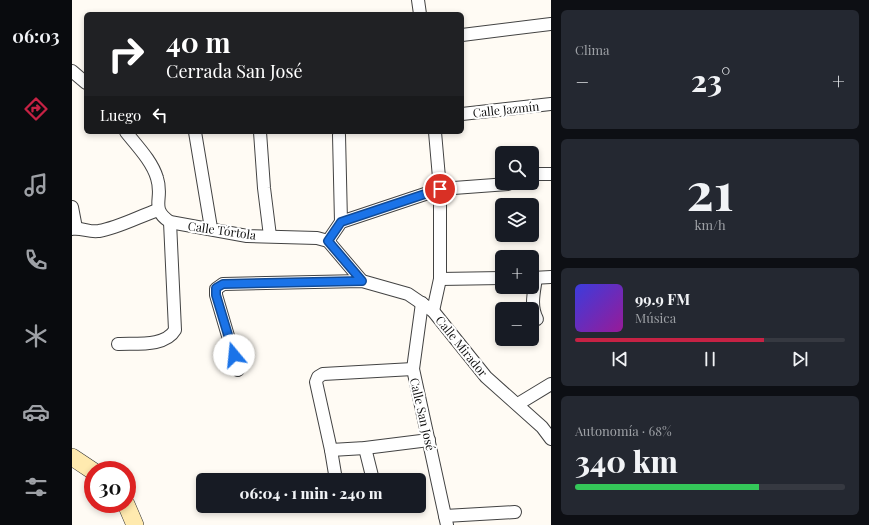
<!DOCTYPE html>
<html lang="es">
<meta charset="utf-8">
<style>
:root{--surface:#171b24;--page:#242831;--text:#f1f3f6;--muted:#9ea1a6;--line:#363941;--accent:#c62244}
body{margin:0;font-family:"Playfair Display",serif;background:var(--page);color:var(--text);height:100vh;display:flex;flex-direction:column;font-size:15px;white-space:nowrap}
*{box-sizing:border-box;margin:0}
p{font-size:13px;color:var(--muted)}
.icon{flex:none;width:22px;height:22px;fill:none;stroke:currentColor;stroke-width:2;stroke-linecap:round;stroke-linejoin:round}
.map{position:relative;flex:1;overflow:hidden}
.sheet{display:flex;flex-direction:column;gap:10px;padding:10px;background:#0d0f14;width:318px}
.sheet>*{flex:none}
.hud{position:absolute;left:12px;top:12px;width:380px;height:122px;border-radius:6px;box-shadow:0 2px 6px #0003;background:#202124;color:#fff;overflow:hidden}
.tools{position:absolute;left:423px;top:146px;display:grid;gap:8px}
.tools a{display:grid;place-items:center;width:44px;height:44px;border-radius:6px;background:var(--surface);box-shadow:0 2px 6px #0003;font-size:20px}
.speed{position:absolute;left:12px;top:461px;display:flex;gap:8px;font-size:20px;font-weight:700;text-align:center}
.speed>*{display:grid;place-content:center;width:52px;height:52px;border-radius:50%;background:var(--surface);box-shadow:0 2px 6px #0003;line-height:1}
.speed .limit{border:6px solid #d22;background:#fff;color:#111}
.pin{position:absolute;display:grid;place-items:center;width:34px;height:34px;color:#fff;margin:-17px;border:2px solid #fff;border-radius:50%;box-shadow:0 1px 4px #0007}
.me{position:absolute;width:44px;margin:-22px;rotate:343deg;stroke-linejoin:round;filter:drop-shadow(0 0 3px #0008)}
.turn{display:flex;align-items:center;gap:14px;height:84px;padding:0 16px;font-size:18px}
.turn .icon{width:52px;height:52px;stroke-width:2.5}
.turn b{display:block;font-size:28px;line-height:34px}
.then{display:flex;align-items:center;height:38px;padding:0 16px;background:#0003;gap:8px;font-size:15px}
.big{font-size:30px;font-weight:800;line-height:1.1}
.sheet .tile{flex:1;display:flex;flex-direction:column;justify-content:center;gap:6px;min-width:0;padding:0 14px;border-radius:6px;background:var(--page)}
.sheet .dial{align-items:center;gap:0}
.dial b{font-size:52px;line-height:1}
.song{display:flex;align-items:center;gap:12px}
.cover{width:48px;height:48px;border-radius:6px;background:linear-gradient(135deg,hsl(240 70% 55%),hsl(300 70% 35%))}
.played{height:4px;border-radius:2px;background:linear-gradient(90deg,var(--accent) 70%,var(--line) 70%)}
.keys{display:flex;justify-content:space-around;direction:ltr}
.heat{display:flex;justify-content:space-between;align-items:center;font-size:22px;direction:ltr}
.charge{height:6px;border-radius:3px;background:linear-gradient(90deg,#34c759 68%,var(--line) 0)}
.trip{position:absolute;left:124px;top:473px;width:230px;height:40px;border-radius:6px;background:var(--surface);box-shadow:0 2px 6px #0003;font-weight:800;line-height:40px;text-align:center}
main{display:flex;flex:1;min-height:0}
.menu{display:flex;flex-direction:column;width:72px;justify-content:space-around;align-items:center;background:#090b0e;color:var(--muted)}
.menu .icon{width:28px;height:28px}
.menu .current{color:var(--accent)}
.menu b{font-size:18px;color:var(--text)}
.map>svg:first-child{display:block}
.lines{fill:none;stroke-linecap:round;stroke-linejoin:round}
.street-casing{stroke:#434343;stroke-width:14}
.secondary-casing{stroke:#323232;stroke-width:18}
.street{stroke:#fff;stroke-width:12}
.secondary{stroke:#ffeaaf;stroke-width:17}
.route-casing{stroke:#114b97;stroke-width:10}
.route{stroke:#1a73e8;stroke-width:7}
.labels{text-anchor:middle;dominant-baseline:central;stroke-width:4;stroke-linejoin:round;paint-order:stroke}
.street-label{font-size:12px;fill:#101010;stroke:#fff}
</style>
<main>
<nav class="menu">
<b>06:03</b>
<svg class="icon current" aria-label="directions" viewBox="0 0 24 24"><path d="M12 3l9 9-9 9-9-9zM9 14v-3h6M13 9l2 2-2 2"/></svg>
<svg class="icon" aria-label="music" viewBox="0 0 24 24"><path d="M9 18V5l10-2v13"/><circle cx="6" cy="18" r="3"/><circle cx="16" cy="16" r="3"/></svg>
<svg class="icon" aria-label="phone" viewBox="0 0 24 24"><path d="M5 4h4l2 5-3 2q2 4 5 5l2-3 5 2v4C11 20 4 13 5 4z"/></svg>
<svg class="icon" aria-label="climate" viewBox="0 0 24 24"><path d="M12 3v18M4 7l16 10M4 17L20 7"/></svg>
<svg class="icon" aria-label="car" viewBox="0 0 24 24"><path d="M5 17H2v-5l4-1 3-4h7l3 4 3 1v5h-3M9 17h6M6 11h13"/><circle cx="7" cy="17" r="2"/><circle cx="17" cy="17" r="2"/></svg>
<svg class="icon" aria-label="filters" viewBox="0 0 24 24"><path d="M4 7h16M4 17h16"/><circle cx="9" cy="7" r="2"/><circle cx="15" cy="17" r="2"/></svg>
</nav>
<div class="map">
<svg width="479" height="525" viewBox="0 0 479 525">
<rect width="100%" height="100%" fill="#fffbf4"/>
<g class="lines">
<defs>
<g id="street">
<polyline points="346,0 348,14"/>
<polyline points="390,35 479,24"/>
<polyline points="0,71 14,83"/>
<polyline points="390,114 479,104"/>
<path d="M54,132C65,146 80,161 85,178C92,199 77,208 98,222L175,236L245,238L256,241L290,281"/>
<polyline points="123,132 139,228"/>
<polyline points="188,132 192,188 198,236"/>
<polyline points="267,135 269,222"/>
<polyline points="464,174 479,174"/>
<polyline points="0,207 4,228"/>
<path d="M0,229C9,227 18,233 27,231C46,228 68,216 86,210"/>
<polyline points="256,241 269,222 368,189 436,184"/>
<polyline points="460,278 479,277"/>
<path d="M464,278C462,292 458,306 465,319"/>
<polyline points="368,279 430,278"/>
<polyline points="350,303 341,369 375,525"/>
<polyline points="361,311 368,279 368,189 363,132"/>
<path d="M46,344C64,343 93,347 103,330L98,222"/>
<polyline points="341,369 251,374 246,377 244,382 259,450 293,448 357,440"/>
<polyline points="166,370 144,295 144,289 151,284 290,281 336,294 361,311 414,377 470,427 479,439"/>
<polyline points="446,404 479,384"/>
<polyline points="293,448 301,480"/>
<polyline points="259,450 264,480"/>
<polyline points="373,516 443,512"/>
</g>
<g id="secondary">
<polyline points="0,457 21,471"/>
<polyline points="54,504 63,525"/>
</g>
</defs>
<use href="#street" class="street-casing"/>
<use href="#secondary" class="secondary-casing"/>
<use href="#street" class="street"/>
<use href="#secondary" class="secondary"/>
</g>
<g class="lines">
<defs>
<polyline id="route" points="162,355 144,295 144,288 151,284 290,281 256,241 269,222 368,189"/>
</defs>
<use href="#route" class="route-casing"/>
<use href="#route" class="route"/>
</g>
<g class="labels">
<g class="street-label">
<text transform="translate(434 109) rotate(-6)">Calle Jazmín</text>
<text transform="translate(150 230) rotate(8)">Calle Tórtola</text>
<text transform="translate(390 346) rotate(51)">Calle Mirador</text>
<text transform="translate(351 414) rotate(77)">Calle San José</text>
</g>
</g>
</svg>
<div class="tools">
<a><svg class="icon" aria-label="search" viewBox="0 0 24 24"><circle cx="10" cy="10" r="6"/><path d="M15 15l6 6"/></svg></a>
<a><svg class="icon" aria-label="layers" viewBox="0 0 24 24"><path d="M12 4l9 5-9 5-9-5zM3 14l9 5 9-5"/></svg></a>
<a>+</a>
<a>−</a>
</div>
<div class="speed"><div class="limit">30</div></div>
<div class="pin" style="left:368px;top:189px;background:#d93025"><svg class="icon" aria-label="arrive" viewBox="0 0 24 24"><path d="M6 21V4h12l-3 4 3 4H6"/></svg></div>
<svg class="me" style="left:162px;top:355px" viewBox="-20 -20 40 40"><circle r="19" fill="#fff"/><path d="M0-13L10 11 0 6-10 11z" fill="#1a73e8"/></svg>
<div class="trip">06:04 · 1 min · 240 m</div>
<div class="hud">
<div class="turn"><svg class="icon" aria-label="right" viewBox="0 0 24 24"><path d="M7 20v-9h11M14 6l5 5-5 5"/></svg><div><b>40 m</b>Cerrada San José</div></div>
<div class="then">Luego<svg class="icon" aria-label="left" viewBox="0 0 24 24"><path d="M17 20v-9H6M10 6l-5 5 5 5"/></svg></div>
</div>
</div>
<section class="sheet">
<div class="tile"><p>Clima</p>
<div class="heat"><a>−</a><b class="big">23°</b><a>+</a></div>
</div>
<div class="tile dial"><b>21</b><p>km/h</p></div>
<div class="tile">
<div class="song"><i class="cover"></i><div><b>99.9 FM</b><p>Música</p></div></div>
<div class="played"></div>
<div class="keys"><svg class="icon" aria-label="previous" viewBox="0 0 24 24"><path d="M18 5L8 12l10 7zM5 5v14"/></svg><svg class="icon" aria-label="pause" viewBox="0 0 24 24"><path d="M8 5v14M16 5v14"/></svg><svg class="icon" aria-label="next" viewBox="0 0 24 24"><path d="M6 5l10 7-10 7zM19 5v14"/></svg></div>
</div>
<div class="tile"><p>Autonomía · 68%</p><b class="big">340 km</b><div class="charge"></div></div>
</section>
</main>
